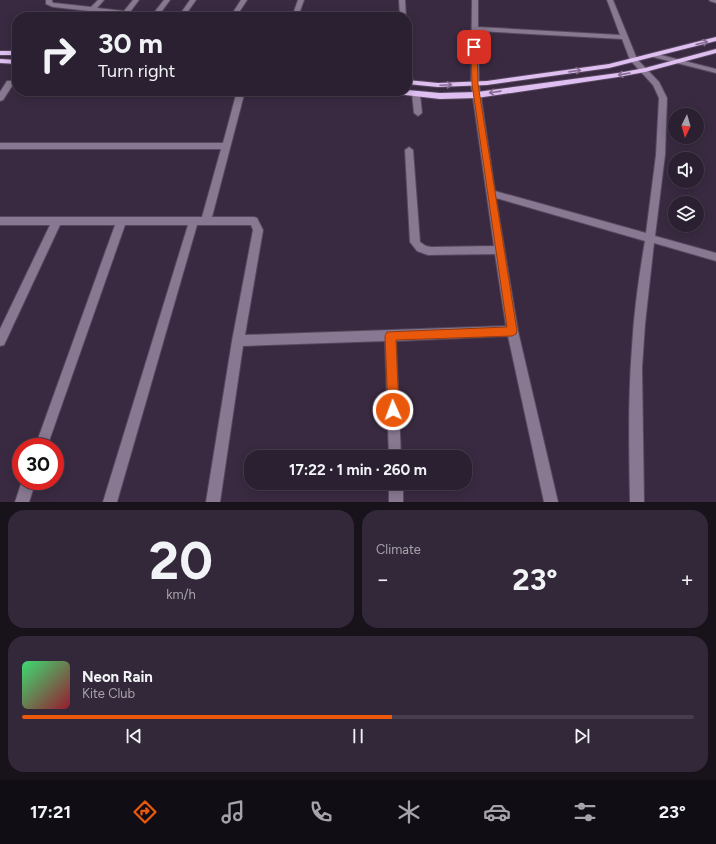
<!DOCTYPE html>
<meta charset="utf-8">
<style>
:root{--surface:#2b2031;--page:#332839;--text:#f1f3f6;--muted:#a6a3ab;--line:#473e4d;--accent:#ea580c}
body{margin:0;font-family:Figtree,sans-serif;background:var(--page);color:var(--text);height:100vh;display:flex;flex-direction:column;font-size:15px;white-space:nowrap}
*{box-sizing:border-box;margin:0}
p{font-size:13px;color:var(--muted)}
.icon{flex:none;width:22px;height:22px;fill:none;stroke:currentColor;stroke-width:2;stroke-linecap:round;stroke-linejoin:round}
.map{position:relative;height:502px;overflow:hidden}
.sheet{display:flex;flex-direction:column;gap:8px;padding:8px;background:#18121b;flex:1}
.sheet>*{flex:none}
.banner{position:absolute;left:12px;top:12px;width:400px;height:84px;border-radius:16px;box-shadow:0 2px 10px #0003,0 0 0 1px var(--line);background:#2b2031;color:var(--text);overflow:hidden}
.needle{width:26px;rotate:185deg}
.fabs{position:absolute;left:668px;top:108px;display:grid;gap:8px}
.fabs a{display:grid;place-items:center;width:36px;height:36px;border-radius:50%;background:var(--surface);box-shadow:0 2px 10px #0003,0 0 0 1px var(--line);font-size:20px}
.speed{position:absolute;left:12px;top:438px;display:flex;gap:8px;font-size:20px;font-weight:700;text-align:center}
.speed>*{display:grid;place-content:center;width:52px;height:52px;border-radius:50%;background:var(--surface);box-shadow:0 2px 10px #0003,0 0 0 1px var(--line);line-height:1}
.speed .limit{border:6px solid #d22;background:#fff;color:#111}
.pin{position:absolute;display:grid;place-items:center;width:34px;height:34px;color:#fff;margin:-17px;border-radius:8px;box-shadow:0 2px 6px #0006}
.me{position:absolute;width:44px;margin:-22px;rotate:358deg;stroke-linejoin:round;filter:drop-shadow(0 0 3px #0008)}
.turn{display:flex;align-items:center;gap:14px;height:84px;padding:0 20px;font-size:18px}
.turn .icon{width:52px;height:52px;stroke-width:2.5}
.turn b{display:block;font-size:28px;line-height:34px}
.big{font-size:30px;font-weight:700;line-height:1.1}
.sheet .tile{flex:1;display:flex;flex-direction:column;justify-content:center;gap:6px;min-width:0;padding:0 14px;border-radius:16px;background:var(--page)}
.sheet .dial{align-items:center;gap:0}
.dial b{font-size:52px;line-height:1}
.song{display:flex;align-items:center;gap:12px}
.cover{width:48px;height:48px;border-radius:6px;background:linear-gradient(135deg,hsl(140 70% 55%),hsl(350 70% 35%))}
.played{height:4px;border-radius:2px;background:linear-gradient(90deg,var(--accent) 55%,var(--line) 55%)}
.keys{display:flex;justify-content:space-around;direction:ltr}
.heat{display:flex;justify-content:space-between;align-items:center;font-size:22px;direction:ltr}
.sheet .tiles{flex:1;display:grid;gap:8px;grid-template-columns:1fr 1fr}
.tile:last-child{grid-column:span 2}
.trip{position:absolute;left:244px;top:450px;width:228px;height:40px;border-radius:16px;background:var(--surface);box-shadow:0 2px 10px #0003,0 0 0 1px var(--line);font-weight:700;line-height:40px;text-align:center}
.tab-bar{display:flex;height:64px;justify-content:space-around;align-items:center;background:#110d14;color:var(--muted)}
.tab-bar .icon{width:28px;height:28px}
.tab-bar .active{color:var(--accent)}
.tab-bar b{font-size:18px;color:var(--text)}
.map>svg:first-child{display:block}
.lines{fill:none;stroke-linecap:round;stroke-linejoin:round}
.minor-casing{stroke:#56485d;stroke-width:2}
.major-casing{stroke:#56485d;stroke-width:2}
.minor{fill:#887891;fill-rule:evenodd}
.major{fill:#dfbff2;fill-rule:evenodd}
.oneway{stroke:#846d91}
.route{fill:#ea580c;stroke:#983908}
</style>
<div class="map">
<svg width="716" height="502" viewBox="0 0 716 502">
<rect width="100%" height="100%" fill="#392a41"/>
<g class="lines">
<defs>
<g id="minor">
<polygon points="46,0 52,0 52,2 54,3 91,7 98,0 104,0 97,8 124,11 133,0 139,0 130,12 153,14 164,0 170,0 159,15 165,17 144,17 53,7 46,4"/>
<polygon points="190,0 196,0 184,17 178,17"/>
<polygon points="241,0 247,0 236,17 230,17"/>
<polygon points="298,0 304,0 298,17 292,17"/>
<polygon points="399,0 405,0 406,17 400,17"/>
<path d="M472,0H478V27L620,35L607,0H613L637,59L659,82L667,98L665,155L655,236L716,253V261L654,243L645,324L642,368L644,502H630C629,450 628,398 632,347C634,311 639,276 645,241L496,198L518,331L558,502H544L508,336L396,341L401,457H389L385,341L243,346L220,502H206L232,341L253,230L251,225H197L117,502H103L188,225H125L47,447H35L115,225H60L4,345L0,346V329L50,225H0V217H202L221,149H0V143H223L237,91H245L212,217H254L257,218L263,230L245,335L506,326L495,254L428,255L417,251L410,242L405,150L409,147L413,150L420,242L426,246L431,247L494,246L471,84ZM478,31L622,39L630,60L653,85L659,98L656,155L646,233L495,191L479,84Z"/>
<polygon points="709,0 716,0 716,3 710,1"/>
<polygon points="653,53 716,69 716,73 653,57"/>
<polygon points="407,66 411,68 413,82 409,84 407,84"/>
<polygon points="7,81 13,81 14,83 3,100 0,101 0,92"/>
<polygon points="416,91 420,94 422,113 418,116 414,113 412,94"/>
<polygon points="22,481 36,481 29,502 15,502"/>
<rect x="389" y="483" width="14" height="19"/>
</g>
<g id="major">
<polygon points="716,37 716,41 609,68 487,85 438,87 407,84 407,80 438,83 487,81 609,64"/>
<polygon points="716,49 716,53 645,72 618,77 477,98 440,99 388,93 384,91 407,90 440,93 477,92 618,73 645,68"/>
<rect x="0" y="51" width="17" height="4"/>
<polygon points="0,59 17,60 17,64 0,63"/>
</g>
</defs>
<use href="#minor" class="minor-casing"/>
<use href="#major" class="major-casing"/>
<use href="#minor" class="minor"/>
<use href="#major" class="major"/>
</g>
<defs><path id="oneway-shaft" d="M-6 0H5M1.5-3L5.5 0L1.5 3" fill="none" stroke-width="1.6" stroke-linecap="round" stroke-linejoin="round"/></defs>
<g class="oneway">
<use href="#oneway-shaft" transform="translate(702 43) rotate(-14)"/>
<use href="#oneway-shaft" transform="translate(575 71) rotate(-8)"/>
<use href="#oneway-shaft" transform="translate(624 74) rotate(170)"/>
<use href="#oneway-shaft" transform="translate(446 85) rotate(-3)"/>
<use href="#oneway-shaft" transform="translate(495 92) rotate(172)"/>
</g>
<polygon class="route" points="474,45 477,47 478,84 517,331 516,334 512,336 396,340 399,410 397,414 393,415 389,414 388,410 385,336 387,332 507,327 472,84 471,47"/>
</svg>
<div class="fabs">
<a><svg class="needle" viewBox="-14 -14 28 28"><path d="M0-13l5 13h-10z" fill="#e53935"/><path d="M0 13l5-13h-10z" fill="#a6a3ab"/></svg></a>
<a><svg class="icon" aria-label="sound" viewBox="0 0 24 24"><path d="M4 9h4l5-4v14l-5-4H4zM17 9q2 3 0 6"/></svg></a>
<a><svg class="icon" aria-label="layers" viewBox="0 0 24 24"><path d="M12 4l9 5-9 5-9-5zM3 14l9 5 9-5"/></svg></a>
</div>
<div class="speed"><div class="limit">30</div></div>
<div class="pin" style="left:474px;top:47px;background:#d93025"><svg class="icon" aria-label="arrive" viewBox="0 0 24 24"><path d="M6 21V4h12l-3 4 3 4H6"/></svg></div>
<svg class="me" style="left:393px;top:410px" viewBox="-20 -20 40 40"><circle r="17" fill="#ea580c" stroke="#fff" stroke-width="3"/><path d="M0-11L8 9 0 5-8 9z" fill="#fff"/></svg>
<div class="trip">17:22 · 1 min · 260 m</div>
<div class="banner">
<div class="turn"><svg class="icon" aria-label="right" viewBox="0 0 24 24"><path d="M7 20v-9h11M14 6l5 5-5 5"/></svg><div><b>30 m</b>Turn right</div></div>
</div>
</div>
<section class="sheet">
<div class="tiles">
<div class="tile dial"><b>20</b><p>km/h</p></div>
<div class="tile"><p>Climate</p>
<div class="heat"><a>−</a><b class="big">23°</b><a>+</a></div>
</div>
<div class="tile">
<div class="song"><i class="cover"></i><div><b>Neon Rain</b><p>Kite Club</p></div></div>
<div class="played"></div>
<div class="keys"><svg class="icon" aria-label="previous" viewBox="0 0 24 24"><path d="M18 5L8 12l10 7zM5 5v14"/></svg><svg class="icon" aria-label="pause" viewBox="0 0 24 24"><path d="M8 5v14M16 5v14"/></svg><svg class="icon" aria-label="next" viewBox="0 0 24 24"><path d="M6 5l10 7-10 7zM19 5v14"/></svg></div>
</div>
</div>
</section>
<nav class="tab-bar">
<b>17:21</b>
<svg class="icon active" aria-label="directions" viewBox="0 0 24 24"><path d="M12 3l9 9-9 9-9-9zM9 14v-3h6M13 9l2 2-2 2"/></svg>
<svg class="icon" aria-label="music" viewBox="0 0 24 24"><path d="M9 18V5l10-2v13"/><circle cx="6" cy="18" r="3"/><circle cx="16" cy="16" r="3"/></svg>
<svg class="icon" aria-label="phone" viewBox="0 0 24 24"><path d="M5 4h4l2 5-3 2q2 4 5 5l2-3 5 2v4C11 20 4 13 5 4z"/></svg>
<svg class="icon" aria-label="climate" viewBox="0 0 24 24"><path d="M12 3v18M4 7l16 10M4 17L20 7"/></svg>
<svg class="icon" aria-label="car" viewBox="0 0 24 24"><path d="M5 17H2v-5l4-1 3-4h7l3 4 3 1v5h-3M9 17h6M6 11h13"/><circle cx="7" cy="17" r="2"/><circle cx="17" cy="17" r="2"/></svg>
<svg class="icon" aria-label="filters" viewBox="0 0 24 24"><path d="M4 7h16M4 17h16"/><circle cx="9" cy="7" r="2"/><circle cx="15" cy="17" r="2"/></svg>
<b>23°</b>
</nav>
